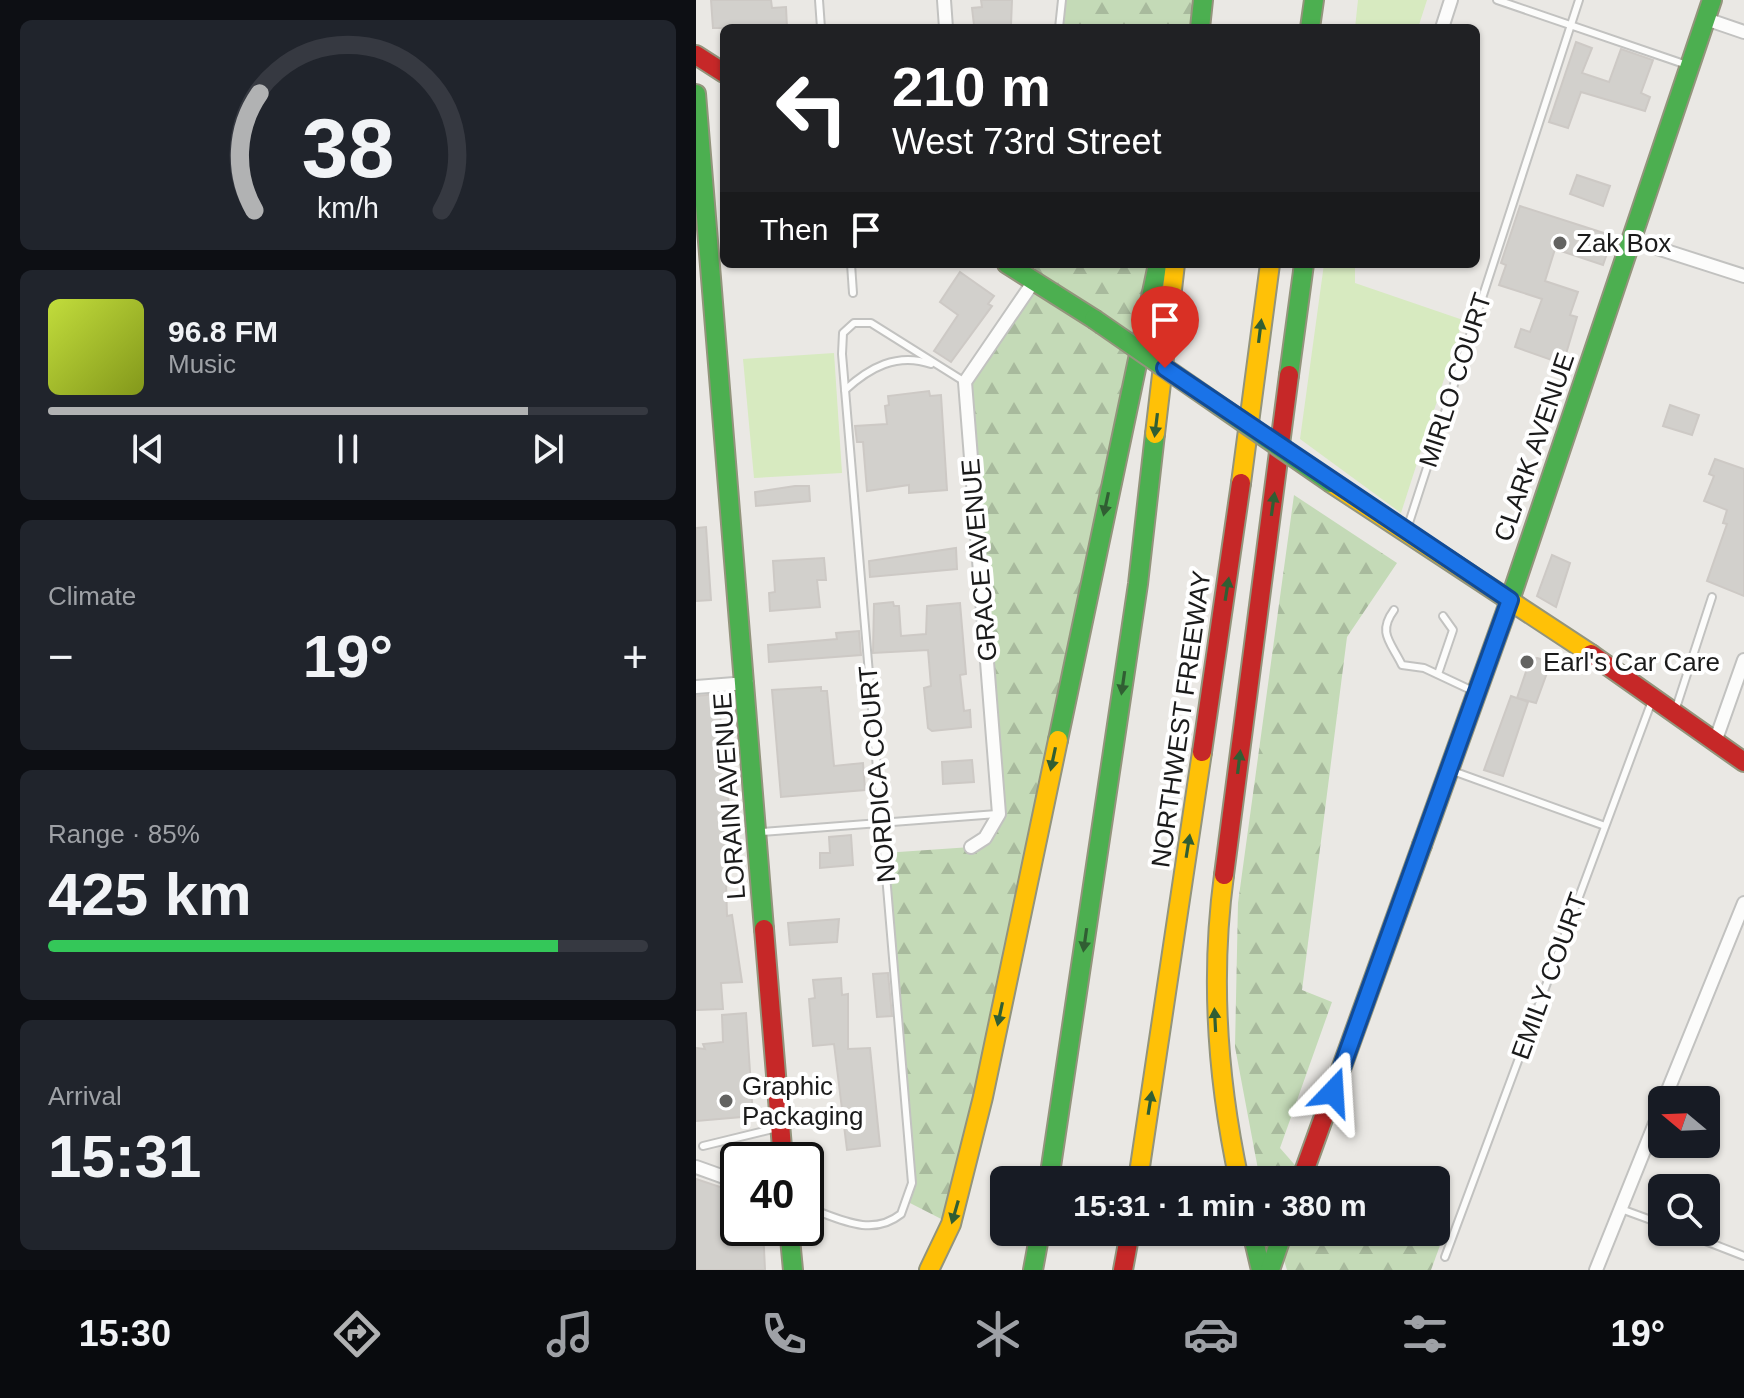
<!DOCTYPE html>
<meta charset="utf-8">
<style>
:root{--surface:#171b24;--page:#20242c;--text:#f1f3f6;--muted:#9ea1a6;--line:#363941;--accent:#b1b2b3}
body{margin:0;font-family:Helvetica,sans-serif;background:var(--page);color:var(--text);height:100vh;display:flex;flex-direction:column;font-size:30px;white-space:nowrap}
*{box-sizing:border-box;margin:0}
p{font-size:26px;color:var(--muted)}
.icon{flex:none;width:44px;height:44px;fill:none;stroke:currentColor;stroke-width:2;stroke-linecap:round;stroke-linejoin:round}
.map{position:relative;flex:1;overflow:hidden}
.sheet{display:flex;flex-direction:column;gap:20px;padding:20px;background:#0d0f14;width:696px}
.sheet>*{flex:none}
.guide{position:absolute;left:24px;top:24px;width:760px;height:244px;border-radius:12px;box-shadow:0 2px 6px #0004;background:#202124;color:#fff;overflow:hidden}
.needle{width:52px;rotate:289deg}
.tools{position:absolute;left:952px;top:1086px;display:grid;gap:16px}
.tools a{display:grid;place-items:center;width:72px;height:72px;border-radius:12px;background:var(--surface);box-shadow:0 2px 6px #0004;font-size:40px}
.speed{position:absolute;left:24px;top:1142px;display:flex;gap:16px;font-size:40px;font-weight:700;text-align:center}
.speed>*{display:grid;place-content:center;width:104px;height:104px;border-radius:50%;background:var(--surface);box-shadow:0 2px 6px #0004;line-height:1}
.speed .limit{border:4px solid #111;border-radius:12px;background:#fff;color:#111}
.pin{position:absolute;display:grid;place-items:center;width:68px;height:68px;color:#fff;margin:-82px -34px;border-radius:50% 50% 50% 0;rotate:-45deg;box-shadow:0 0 8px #0007}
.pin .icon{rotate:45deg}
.me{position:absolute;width:88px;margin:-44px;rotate:20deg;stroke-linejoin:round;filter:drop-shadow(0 0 6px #0008)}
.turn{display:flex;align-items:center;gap:28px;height:168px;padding:0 40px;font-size:36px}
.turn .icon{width:104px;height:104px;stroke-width:2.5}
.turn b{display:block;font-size:56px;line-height:68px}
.then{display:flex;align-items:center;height:76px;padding:0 40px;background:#0003;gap:16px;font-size:30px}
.big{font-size:60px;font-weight:600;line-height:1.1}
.sheet .tile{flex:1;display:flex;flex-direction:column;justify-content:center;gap:12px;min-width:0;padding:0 28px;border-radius:12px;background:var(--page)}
.sheet .dial{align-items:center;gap:0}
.dial svg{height:208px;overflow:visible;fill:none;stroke:var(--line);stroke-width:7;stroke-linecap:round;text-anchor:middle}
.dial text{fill:var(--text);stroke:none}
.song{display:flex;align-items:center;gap:24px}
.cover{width:96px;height:96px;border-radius:12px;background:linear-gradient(135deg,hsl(70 70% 55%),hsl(70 70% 35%))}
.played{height:8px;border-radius:4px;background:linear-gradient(90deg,var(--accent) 80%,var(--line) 80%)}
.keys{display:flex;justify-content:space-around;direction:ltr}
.heat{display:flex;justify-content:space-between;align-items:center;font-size:44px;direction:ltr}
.charge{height:12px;border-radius:6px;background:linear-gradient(90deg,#34c759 85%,var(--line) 0)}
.trip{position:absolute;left:294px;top:1166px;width:460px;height:80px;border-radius:12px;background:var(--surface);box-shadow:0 2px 6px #0004;font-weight:600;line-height:80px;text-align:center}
.tabs{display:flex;height:128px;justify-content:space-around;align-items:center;background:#090b0e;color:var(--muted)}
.tabs .icon{width:56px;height:56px}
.tabs .selected{color:var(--accent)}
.tabs b{font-size:36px;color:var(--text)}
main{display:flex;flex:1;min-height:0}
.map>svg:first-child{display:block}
.grass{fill:#d7eac0}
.forest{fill:url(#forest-firs)}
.building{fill:#d2d0cc;stroke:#cdc9c5;stroke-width:2}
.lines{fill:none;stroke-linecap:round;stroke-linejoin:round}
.lane-casing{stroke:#c2c2c0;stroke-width:10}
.street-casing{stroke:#c2c2c0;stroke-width:16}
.fast-casing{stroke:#93947c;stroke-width:22}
.slow-casing{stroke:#93947c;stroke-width:22}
.jam-casing{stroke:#93947c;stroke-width:22}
.lane{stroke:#fcfcfb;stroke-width:6}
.street{stroke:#fcfcfb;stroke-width:12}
.fast{stroke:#4caf50;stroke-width:18}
.slow{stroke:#ffc107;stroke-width:18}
.jam{stroke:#c62828;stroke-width:18}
.fast-bridge-casing{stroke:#93947c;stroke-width:22;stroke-linecap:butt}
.fast-bridge{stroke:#4caf50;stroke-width:18}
.oneway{fill:#315e33}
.route-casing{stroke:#114b97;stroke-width:20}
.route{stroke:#1a73e8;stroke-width:14}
.poi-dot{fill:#636361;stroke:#fff;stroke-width:3}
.labels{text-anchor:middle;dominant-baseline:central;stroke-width:8;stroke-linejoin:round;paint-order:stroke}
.poi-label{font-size:26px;fill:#1b1b1b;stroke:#fff;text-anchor:start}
.street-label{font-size:26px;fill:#1b1b1b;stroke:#fff}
</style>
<main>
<section class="sheet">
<div class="tile dial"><svg viewBox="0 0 100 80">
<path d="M14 69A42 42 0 1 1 86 69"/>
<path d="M14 69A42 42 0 0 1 16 24" stroke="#b1b2b3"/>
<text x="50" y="56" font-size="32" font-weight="700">38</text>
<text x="50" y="72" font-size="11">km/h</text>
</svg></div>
<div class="tile">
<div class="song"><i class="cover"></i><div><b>96.8 FM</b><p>Music</p></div></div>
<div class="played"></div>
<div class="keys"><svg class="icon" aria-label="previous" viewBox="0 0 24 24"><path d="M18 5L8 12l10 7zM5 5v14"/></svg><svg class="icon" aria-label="pause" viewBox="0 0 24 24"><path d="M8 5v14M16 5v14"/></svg><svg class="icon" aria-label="next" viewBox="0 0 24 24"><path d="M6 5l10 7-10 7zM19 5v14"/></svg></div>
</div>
<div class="tile"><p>Climate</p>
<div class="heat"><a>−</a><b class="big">19°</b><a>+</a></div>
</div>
<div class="tile"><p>Range · 85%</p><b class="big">425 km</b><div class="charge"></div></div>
<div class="tile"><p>Arrival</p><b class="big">15:31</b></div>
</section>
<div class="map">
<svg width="1048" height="1270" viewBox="0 0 1048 1270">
<defs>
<pattern id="forest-firs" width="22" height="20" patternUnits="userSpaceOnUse" patternTransform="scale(2)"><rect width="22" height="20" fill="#c4dab7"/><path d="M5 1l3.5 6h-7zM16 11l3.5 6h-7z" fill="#a8ba9d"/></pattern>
</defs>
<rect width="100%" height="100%" fill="#eae8e4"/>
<g class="grass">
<polygon points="662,0 731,0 722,28 659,28"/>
<polygon points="628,264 659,264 659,283 767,320 705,513 604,439"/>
<polygon points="138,353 146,473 58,478 47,359"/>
</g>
<g class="forest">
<polygon points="366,0 507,0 504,28 363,28"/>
<polygon points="339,264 462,264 255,1224 212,1202 216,1183 188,853 275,847 303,814 269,382 337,281"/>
<polygon points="598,495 701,563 651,637 606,990 636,1002 584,1148 612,1180 564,1180 539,1047 542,903"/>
<polygon points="579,1232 725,1232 746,1240 735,1270 591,1270"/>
</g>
<g class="building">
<polygon points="15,0 75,0 76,8 90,7 91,28 17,28"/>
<polygon points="285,0 316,0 315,25 278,25 276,8 286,7"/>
<polygon points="880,42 896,48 886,73 913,82 925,49 957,60 945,93 954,97 949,111 885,92 872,128 853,122"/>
<polygon points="881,175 914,186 907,206 874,194"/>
<polygon points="824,206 917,236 907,265 859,249 849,281 882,292 874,315 881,317 867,364 819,347 825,329 834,332 846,299 803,285 810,265 805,263"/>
<polygon points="264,272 298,296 292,304 296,306 255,362 238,351 262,315 244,302"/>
<polygon points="233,391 234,396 245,395 251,490 213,493 213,485 171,491 167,442 161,442 159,426 191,424 189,406 193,405 192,396"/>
<polygon points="974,405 1003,415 996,435 967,426"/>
<polygon points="1019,459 1048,469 1048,596 1011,581 1031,524 1027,523 1031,510 1008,501 1018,476 1013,474"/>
<polygon points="99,486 113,486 114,501 60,506 59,492"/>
<polygon points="10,527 15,600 0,601 0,528"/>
<polygon points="260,548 261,569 174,577 173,561"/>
<polygon points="856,555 874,563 860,607 841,596"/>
<polygon points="128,558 130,580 121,580 124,607 74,611 73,593 79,592 77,561"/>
<polygon points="197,602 198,606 203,606 205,636 230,634 231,606 264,603 270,674 264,675 268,711 274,710 275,727 236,731 232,728 228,688 235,686 232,650 177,653 178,604"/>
<polygon points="163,631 165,655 73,662 72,645 141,639 140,633"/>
<polygon points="841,658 855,662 840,703 821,698 834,660"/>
<polygon points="125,687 125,691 131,691 138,766 167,763 169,790 85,797 76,690"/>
<polygon points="22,694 37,847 29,848 31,916 36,915 46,982 25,983 27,1009 0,1010 0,696"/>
<polygon points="815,696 832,702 807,776 788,770"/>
<polygon points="276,760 278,782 247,784 246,762"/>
<polygon points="155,835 157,865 124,868 124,853 134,853 133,837"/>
<polygon points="143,919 141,942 94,945 92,923"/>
<polygon points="192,973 196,1016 181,1017 177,974"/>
<polygon points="145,978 146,995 152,994 152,1049 174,1048 184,1146 151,1150 138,1044 117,1046 113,999 119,998 117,980"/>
<polygon points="50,1013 57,1116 0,1121 0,1048 9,1049 7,1044 27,1042 26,1015"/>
<polygon points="0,1179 42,1193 42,1228 67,1228 69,1270 0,1270"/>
</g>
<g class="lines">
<defs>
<g id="lane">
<polyline points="123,0 125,28"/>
<polyline points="801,0 991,65"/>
<polyline points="363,28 366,0"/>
<polyline points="155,264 157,293"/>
<path d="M149,390C173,368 201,352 235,364"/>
<polyline points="711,529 883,0"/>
<path d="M698,610C681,633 695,642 706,665L728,668L777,691"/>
<polyline points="742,674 757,630 747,616"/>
<polyline points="980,708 1016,597"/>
<polyline points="754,770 909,826"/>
<polyline points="65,832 301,814"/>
<polyline points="7,1146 81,1128"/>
<path d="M110,1207C142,1218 175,1238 205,1214L216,1183L146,354L147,333L158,323H175L269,382"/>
<polyline points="925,1209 966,1224"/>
<polyline points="986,1232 1048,1256"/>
<polyline points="749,1257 957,698"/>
</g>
<g id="street">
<polyline points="248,0 250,28"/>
<polyline points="1010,19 1048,32"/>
<polyline points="746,28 755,0"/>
<polyline points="936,240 1048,276"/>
<polyline points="0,687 51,683"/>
<polyline points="1019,742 1048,660"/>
<polyline points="275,847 289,838 303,814 269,382 338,281"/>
<polyline points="968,1100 1048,903"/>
<polyline points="0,1167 42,1182"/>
<polyline points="900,1270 966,1106"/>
</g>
<g id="fast">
<polyline points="504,28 507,0"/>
<polyline points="614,28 618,0"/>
<polyline points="0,94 68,929"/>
<polyline points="311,264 398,319"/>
<polyline points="593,375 608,264"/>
<polyline points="362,740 462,264"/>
<polyline points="726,845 814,600 1016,0"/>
<polyline points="353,1180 442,584 459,434"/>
<polyline points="93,1228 97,1270"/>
<polyline points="556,1232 565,1270"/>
<polyline points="337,1270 344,1232"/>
<polyline points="574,1270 587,1232"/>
</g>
<g id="slow">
<polyline points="459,434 479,264"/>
<polyline points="545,483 574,264"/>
<polyline points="635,483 895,654"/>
<path d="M528,875C514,978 521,1078 543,1180"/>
<polyline points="442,1180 506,752"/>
<polyline points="233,1270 255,1224 287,1097 362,740"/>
</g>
<g id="jam">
<polyline points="0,55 28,73"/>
<polyline points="895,654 1048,762"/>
<polyline points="506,752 545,483"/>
<polyline points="528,875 593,375"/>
<polyline points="68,929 87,1160"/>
<polyline points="605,1180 726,845"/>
<polyline points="427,1270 434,1232"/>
</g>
</defs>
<use href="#lane" class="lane-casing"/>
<use href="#street" class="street-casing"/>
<use href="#fast" class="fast-casing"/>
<use href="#slow" class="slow-casing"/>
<use href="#jam" class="jam-casing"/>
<use href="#lane" class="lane"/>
<use href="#street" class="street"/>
<use href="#fast" class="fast"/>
<use href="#slow" class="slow"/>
<use href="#jam" class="jam"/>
<defs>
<polyline id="fast-bridge" points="398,319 635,483"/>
</defs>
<use href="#fast-bridge" class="fast-bridge-casing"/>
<use href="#fast-bridge" class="fast-bridge"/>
</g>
<defs><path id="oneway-solid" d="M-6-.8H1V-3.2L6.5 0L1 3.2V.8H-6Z" transform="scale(2)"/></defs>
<g class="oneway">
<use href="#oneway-solid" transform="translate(564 331) rotate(-83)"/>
<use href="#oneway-solid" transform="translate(460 425) rotate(97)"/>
<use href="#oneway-solid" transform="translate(410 504) rotate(102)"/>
<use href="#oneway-solid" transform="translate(577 504) rotate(-82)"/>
<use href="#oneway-solid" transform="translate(531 589) rotate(-81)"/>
<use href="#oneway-solid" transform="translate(427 683) rotate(98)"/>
<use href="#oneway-solid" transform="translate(357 759) rotate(102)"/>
<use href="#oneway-solid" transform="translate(543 762) rotate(-83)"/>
<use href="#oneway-solid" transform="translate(492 846) rotate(-81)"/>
<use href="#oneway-solid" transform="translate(389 940) rotate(98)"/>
<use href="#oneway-solid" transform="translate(304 1014) rotate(102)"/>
<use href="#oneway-solid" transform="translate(519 1020) rotate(-93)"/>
<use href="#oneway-solid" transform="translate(454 1103) rotate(-81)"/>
<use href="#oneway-solid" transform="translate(259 1212) rotate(106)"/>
</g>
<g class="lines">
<defs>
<polyline id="route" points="469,368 814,600 637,1092"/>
</defs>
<use href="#route" class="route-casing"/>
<use href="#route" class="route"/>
</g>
<g class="poi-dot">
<circle cx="864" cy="243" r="8"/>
<circle cx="831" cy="662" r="8"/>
<circle cx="30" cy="1101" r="8"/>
</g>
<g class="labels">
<g class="poi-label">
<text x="880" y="243">Zak Box</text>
<text x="847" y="662">Earl's Car Care</text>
<text x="46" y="1086">Graphic<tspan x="46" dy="30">Packaging</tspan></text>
</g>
<g class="street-label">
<text transform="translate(759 380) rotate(-72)">MIRLO COURT</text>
<text transform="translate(838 447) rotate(-71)">CLARK AVENUE</text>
<text transform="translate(283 560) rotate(-95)">GRACE AVENUE</text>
<text transform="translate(485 719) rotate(-82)">NORTHWEST FREEWAY</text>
<text transform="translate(181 774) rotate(-95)">NORDICA COURT</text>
<text transform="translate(33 796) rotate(-94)">LORAIN AVENUE</text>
<text transform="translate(853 976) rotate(-70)">EMILY COURT</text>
</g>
</g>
</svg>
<div class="tools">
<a><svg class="needle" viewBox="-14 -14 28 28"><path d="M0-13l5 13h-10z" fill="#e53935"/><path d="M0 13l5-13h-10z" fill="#9ea1a6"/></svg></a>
<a><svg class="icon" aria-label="search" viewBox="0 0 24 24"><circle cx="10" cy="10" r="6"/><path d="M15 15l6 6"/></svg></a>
</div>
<div class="speed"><div class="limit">40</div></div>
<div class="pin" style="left:469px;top:368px;background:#d93025"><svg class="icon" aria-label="arrive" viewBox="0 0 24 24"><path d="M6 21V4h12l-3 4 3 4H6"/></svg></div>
<svg class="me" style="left:637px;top:1092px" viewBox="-20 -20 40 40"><path d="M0-17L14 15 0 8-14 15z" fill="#1a73e8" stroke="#fff" stroke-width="4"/></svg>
<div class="trip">15:31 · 1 min · 380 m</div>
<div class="guide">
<div class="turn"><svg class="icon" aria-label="left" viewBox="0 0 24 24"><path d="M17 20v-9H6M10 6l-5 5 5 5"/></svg><div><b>210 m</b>West 73rd Street</div></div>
<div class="then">Then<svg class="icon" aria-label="arrive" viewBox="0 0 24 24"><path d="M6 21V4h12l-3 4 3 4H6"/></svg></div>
</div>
</div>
</main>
<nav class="tabs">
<b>15:30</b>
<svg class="icon selected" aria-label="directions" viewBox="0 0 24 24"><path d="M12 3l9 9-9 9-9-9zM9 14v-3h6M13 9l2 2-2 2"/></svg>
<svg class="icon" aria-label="music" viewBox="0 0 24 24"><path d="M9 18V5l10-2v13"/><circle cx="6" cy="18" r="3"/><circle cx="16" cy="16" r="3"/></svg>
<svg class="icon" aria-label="phone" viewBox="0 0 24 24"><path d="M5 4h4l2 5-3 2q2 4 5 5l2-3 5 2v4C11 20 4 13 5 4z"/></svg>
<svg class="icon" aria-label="climate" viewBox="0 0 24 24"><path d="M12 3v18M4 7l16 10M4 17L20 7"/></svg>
<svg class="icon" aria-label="car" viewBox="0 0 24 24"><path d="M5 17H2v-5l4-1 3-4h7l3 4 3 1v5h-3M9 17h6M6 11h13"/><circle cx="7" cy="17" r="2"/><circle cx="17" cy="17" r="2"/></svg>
<svg class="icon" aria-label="filters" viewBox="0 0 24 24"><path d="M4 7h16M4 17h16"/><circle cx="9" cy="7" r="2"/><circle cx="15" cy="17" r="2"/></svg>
<b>19°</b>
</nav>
